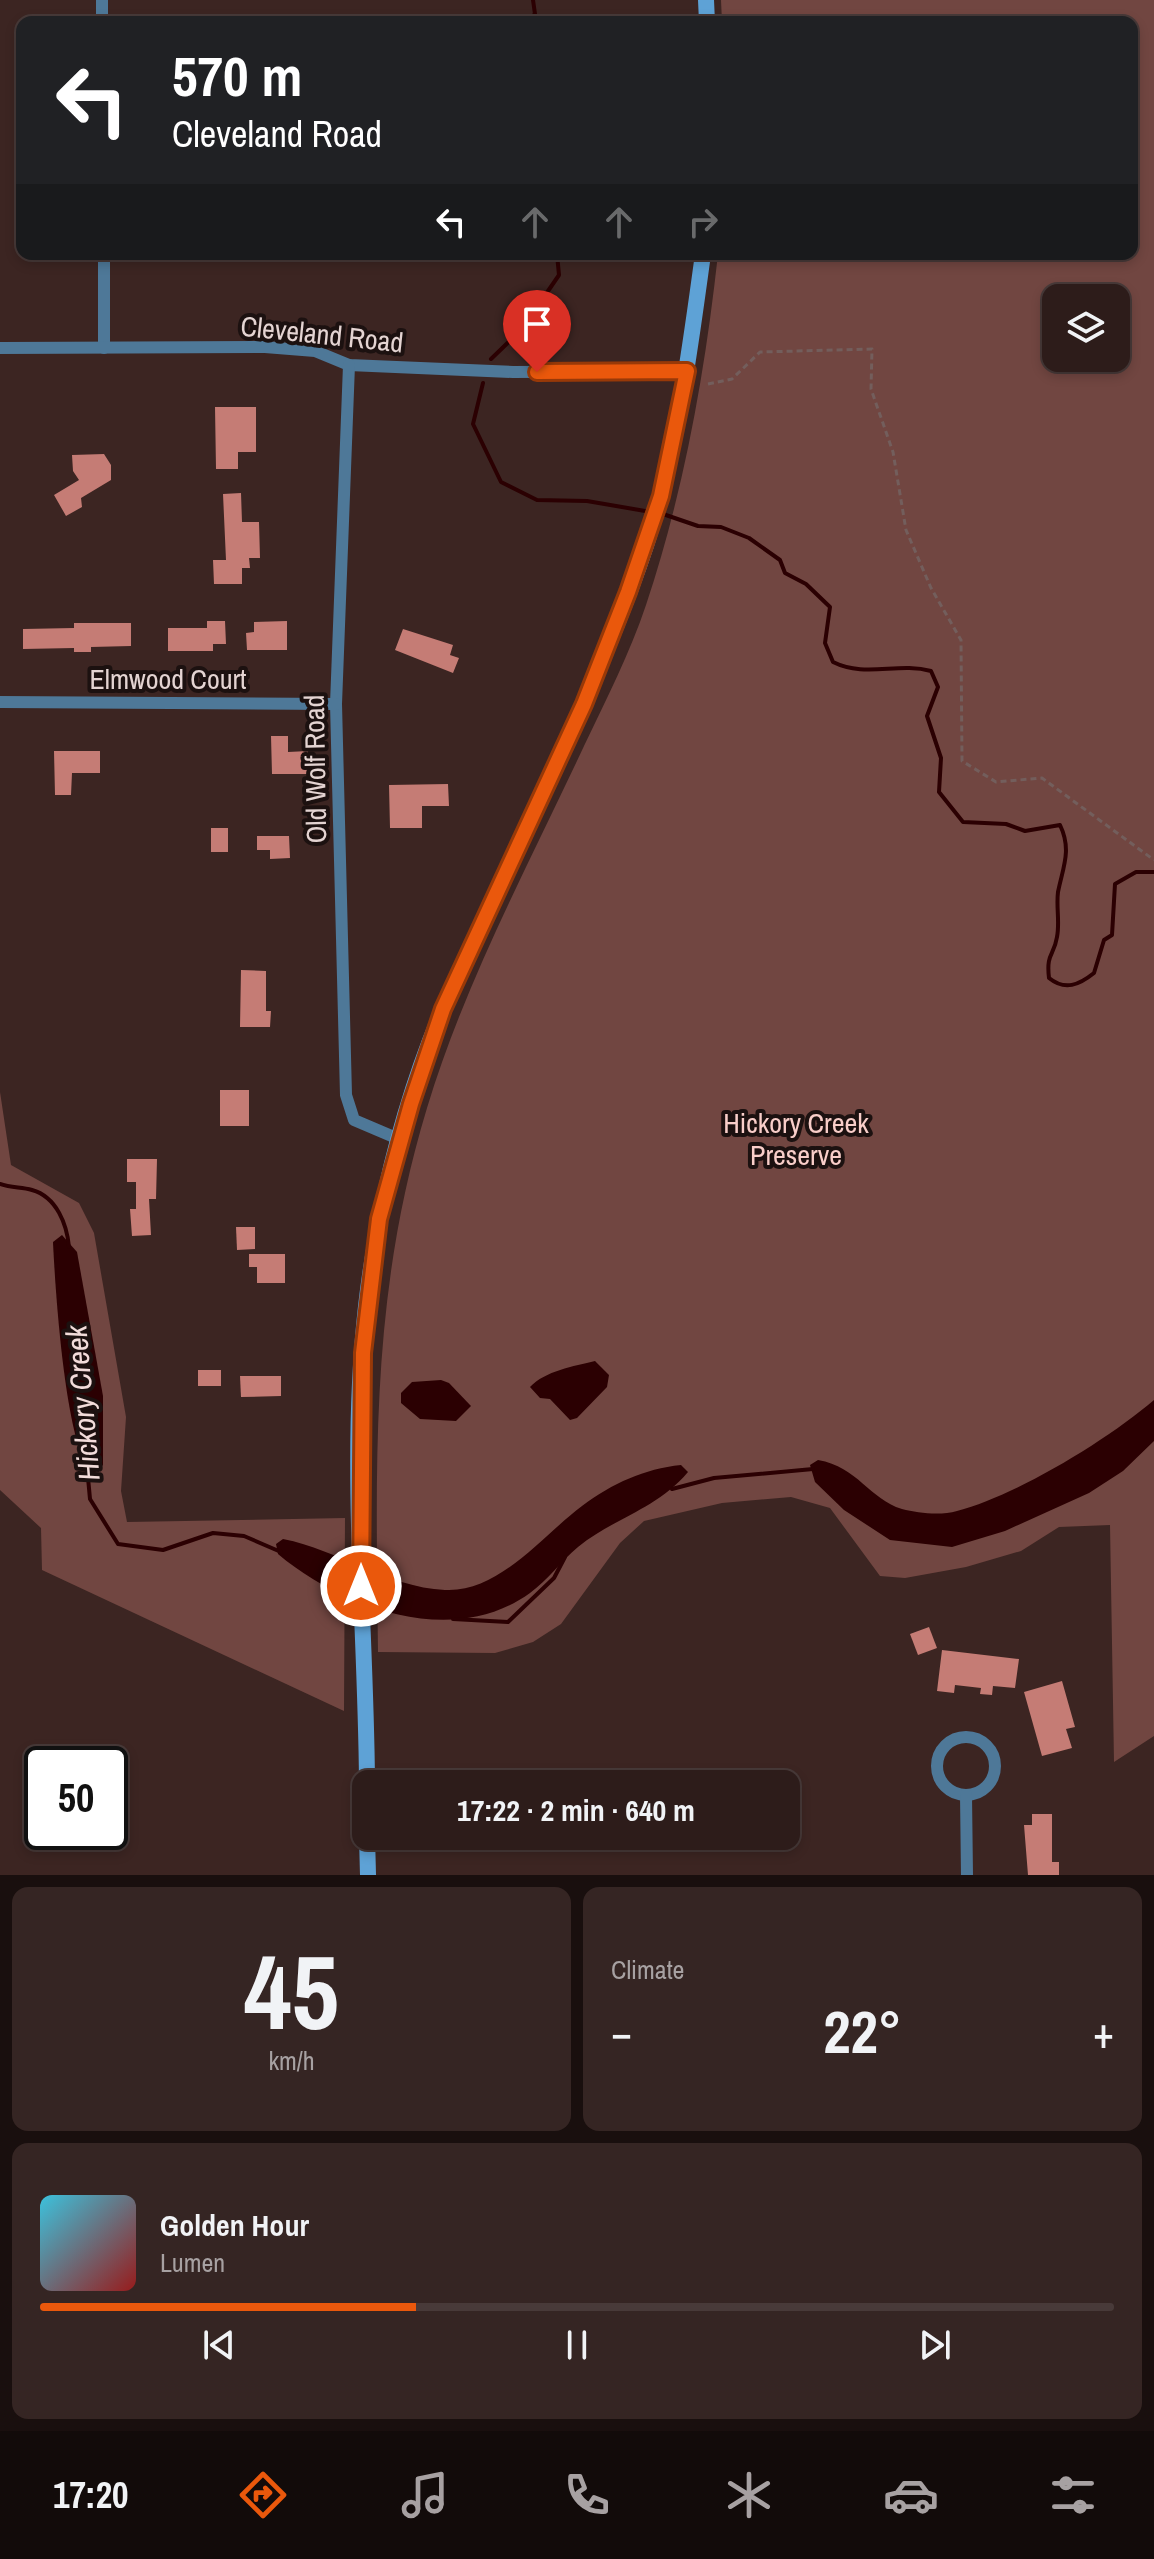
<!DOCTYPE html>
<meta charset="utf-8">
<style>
:root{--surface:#2d1c1a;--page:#352523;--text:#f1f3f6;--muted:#a7a1a2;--line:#483a39;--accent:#ea580c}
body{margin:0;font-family:"Archivo Narrow",sans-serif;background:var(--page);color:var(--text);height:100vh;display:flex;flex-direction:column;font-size:30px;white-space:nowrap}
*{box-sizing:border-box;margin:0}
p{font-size:26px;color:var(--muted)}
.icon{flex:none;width:44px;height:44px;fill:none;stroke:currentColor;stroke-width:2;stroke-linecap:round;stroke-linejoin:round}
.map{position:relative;height:1875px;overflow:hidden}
.panel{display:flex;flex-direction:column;gap:12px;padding:12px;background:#190f0e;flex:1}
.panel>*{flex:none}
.top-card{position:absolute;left:16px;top:16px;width:1122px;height:244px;border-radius:16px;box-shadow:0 4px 12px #0003,0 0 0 2px var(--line);background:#202124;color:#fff;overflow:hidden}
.fabs{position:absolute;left:1042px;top:284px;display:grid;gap:16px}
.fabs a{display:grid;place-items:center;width:88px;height:88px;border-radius:16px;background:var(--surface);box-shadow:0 4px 12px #0003,0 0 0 2px var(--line);font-size:40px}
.speed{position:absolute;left:24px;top:1746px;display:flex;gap:16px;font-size:40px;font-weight:700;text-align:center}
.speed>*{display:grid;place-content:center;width:104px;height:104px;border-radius:50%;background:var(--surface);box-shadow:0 4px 12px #0003,0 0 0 2px var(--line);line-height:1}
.speed .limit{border:4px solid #111;border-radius:12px;background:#fff;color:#111}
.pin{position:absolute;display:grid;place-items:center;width:68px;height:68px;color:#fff;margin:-82px -34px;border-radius:50% 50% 50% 0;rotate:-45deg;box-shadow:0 0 8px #0007}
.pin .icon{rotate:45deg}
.me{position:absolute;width:88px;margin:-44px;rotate:0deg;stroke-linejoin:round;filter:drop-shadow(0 0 6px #0008)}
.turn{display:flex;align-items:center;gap:28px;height:168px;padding:0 24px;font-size:36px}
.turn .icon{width:104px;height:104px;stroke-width:2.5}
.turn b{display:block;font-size:56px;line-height:68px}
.lanes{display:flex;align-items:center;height:76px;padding:0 24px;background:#0003;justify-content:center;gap:40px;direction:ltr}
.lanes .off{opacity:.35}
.big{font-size:60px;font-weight:700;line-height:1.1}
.panel .tile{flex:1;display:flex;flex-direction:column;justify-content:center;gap:12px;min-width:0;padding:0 28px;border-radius:16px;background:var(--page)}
.panel .dial{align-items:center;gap:0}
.dial b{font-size:104px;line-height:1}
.song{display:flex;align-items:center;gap:24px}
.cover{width:96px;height:96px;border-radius:12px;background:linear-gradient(135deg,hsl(190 70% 55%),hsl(0 70% 35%))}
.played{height:8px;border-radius:4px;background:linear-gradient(90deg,var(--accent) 35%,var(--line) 35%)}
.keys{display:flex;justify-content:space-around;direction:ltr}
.heat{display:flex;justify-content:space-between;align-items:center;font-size:44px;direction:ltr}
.panel .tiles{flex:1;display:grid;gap:12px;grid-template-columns:1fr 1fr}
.tile:last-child{grid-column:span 2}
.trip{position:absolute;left:352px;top:1770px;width:448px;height:80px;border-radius:16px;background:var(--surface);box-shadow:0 4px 12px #0003,0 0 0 2px var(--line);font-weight:700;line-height:80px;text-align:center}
.tab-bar{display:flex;height:128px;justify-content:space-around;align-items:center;background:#120b0a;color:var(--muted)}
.tab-bar .icon{width:56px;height:56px}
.tab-bar .on{color:var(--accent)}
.tab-bar b{font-size:36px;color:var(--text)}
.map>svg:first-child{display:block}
.green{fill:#714641;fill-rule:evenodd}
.water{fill:#2b0002}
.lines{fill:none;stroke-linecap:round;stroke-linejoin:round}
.stream{stroke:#2b0002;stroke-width:4}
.building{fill:#c57c75}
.path{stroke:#735e5c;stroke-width:3;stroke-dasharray:6 4;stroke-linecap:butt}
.minor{stroke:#4e7898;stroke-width:12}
.secondary{stroke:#5ea2d6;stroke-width:16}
.route-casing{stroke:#983908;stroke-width:20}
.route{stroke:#ea580c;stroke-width:14}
.labels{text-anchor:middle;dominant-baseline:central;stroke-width:8;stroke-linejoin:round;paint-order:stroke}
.street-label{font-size:28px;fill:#e4d4d2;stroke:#1c1110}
.park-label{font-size:28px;fill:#f9cec9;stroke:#1c1110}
.water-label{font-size:30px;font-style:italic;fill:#f2dcda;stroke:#1c1110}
</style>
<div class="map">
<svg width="1154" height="1875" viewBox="0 0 1154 1875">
<rect width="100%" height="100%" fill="#3c2522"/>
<g class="green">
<path d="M721,0H1154V1736L1114,1762L1110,1525L1059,1527L1021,1551L966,1567L905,1578L880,1576L830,1508L791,1497L722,1503L644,1521L620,1543L561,1624L533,1642L495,1653L378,1652C376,1459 370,1296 427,1108C465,982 529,864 584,746C606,700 630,653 646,605C684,491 705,373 718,254H1132V22H722ZM1056,298H1116V358H1056Z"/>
<polygon points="0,1092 11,1165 79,1203 94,1233 126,1417 121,1491 127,1522 345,1518 344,1711 42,1570 41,1528 0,1490"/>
</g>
<g class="water">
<path d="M62,1235L77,1252L103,1396V1465L92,1475C65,1447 55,1286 53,1242Z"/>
<path d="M595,1361L609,1375L607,1387L577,1418L570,1420L550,1399L540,1398L530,1387C545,1371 574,1366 595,1361Z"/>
<polygon points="441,1380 449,1383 471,1406 456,1421 420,1419 401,1403 401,1393 412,1382"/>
<path d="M1154,1400V1441L1123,1471L1089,1493L1005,1531L952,1547L890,1540L844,1510L815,1482L810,1465L818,1460C858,1467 869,1499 902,1509C918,1513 940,1516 957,1511C1017,1495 1106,1441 1154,1400Z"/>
<path d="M681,1465L688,1472C656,1510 615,1517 578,1547C561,1561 548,1580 530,1593C453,1649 342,1608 278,1554L276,1544L283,1539C339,1550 386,1587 445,1590C499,1593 543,1535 582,1506C613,1483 644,1469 681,1465Z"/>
</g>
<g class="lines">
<g class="stream">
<polyline points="527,22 535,14 533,0"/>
<polyline points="491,359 522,329 559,275 557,254"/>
<polyline points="483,383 473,424 501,482 537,500 587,501 651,512"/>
<path d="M660,513L698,526L721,527L749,538L780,560L785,573L806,584L830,607L825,643L833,662C865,678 898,662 931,671L938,687L927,716L941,758L939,792L963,822L1006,824L1025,831L1060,825C1072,850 1063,867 1058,892C1056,907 1060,922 1057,937C1054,956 1046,953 1049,978C1065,991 1079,985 1094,973L1104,940L1112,935L1115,884L1136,872H1154"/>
<path d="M0,1184C11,1188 21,1187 32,1190C57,1197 67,1225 69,1247"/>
<polyline points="87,1467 90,1499 118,1544 163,1550 213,1533 244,1536 281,1552"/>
<polyline points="672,1489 714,1478 813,1469"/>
<polyline points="453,1619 508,1622 554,1578 565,1557"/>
</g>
</g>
<g class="building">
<polygon points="215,407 256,407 256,452 238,452 238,469 216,469"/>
<polygon points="104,454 111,465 111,480 81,498 82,507 66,516 54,495 79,480 73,471 72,455"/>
<polygon points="241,493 242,522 259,522 260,558 249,558 250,568 242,568 242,584 214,584 213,560 226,560 223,494"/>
<polygon points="207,621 225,621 226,644 213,644 213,651 168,651 168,628 207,628"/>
<polygon points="287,621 287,650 247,650 246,633 254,632 254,622"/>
<polygon points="74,623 131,623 131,646 91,647 91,652 74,652 74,648 23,649 23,629 74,628"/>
<polygon points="403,629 453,645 450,655 459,658 453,673 395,650"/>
<polygon points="271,736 288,736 288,752 308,751 309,774 272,774"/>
<polygon points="54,751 100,751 100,773 72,773 71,795 55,795"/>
<polygon points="448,784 449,806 422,806 422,828 390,828 389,785"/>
<rect x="211" y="828" width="17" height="24"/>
<polygon points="257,836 289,836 290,858 270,859 270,850 257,850"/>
<polygon points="241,970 266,971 266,1011 271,1011 270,1027 240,1027"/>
<rect x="220" y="1090" width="29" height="36"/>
<polygon points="127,1159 157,1159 156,1199 149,1199 151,1235 132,1236 130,1209 136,1209 136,1182 127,1182"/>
<polygon points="236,1227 255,1227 255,1249 237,1250"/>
<polygon points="249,1254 285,1254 285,1283 257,1283 257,1267 249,1267"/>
<rect x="198" y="1370" width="23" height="16"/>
<polygon points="240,1376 281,1376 281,1396 241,1397"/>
<polygon points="929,1627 937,1648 918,1655 910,1634"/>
<polygon points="942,1650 1019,1659 1015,1688 993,1686 992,1695 980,1694 981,1688 955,1685 954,1693 937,1691"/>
<polygon points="1062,1681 1075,1727 1066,1729 1072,1748 1042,1756 1024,1692"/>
<polygon points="1032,1814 1052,1814 1052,1862 1059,1862 1059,1875 1028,1875 1024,1825 1032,1825"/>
</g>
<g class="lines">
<polyline class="path" points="708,384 732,379 760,352 872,349 871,389 893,452 906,530 931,588 961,640 962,761 996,782 1042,778 1154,860"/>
<g class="minor">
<polyline points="102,0 102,22"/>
<polyline points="104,254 104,348"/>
<polyline points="0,348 265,347 315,351 349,365 513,372 687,371"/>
<polyline points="349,365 336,704 346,1095 354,1120 401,1140"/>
<polyline points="0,702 336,704"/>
<circle cx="966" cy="1766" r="29"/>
<polyline points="966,1795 967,1875"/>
</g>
<g class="secondary">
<polyline points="706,0 707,22"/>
<path d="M367,1784C366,1597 341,1403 380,1218C394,1147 416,1071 445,1004C489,902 543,803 586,700C613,634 642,567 660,498C681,418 692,335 703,254"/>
<polyline points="367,1836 368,1875"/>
</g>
</g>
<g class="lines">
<defs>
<polyline id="route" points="361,1586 363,1353 379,1219 411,1104 443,1009 584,704 628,592 661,496 687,371 537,372"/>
</defs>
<use href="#route" class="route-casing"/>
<use href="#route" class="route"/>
</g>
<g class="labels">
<g class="street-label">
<text transform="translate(322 334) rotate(6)">Cleveland Road</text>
<text x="168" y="679">Elmwood Court</text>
<text transform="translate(315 769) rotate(-91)">Old Wolf Road</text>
</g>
<g class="park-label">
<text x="796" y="1123">Hickory Creek<tspan x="796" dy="32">Preserve</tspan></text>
</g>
<g class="water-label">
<text transform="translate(82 1403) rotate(-95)">Hickory Creek</text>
</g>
</g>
</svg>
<div class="fabs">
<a><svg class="icon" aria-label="layers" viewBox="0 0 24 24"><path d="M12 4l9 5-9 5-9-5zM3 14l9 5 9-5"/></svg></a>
</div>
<div class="speed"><div class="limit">50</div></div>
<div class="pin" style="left:537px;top:372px;background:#d93025"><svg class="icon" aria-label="arrive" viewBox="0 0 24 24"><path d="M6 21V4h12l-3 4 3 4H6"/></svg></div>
<svg class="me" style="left:361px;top:1586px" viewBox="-20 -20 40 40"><circle r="17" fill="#ea580c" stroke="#fff" stroke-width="3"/><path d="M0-11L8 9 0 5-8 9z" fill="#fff"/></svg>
<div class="trip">17:22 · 2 min · 640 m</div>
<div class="top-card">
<div class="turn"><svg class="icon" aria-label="left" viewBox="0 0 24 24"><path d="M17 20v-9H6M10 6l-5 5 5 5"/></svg><div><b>570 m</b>Cleveland Road</div></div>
<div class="lanes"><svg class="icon" aria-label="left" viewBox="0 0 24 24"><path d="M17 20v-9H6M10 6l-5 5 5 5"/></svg><svg class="icon off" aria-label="ahead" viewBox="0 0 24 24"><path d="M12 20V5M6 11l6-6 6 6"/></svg><svg class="icon off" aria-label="ahead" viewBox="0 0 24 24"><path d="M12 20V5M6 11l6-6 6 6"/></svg><svg class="icon off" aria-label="right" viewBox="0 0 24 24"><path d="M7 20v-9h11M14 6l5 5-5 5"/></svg></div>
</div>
</div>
<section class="panel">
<div class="tiles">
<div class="tile dial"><b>45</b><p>km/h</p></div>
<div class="tile"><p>Climate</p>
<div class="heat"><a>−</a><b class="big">22°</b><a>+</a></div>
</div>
<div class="tile">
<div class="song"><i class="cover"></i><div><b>Golden Hour</b><p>Lumen</p></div></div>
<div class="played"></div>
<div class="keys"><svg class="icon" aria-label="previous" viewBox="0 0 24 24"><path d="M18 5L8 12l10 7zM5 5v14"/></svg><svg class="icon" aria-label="pause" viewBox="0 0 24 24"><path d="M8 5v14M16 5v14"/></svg><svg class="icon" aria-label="next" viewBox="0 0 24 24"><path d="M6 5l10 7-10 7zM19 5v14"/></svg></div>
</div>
</div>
</section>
<nav class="tab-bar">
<b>17:20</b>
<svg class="icon on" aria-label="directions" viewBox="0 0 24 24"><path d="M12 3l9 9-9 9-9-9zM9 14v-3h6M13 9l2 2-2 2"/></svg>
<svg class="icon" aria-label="music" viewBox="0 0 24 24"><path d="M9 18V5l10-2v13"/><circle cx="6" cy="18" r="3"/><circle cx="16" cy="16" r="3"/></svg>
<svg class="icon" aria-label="phone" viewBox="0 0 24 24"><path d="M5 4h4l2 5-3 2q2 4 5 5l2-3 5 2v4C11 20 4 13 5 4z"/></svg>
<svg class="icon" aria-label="climate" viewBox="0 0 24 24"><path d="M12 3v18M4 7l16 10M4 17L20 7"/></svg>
<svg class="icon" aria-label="car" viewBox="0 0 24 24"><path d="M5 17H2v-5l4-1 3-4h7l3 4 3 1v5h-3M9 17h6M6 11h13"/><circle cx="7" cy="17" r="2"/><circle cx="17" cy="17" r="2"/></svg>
<svg class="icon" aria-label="filters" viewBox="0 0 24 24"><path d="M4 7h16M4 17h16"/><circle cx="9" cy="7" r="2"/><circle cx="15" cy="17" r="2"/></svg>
</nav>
